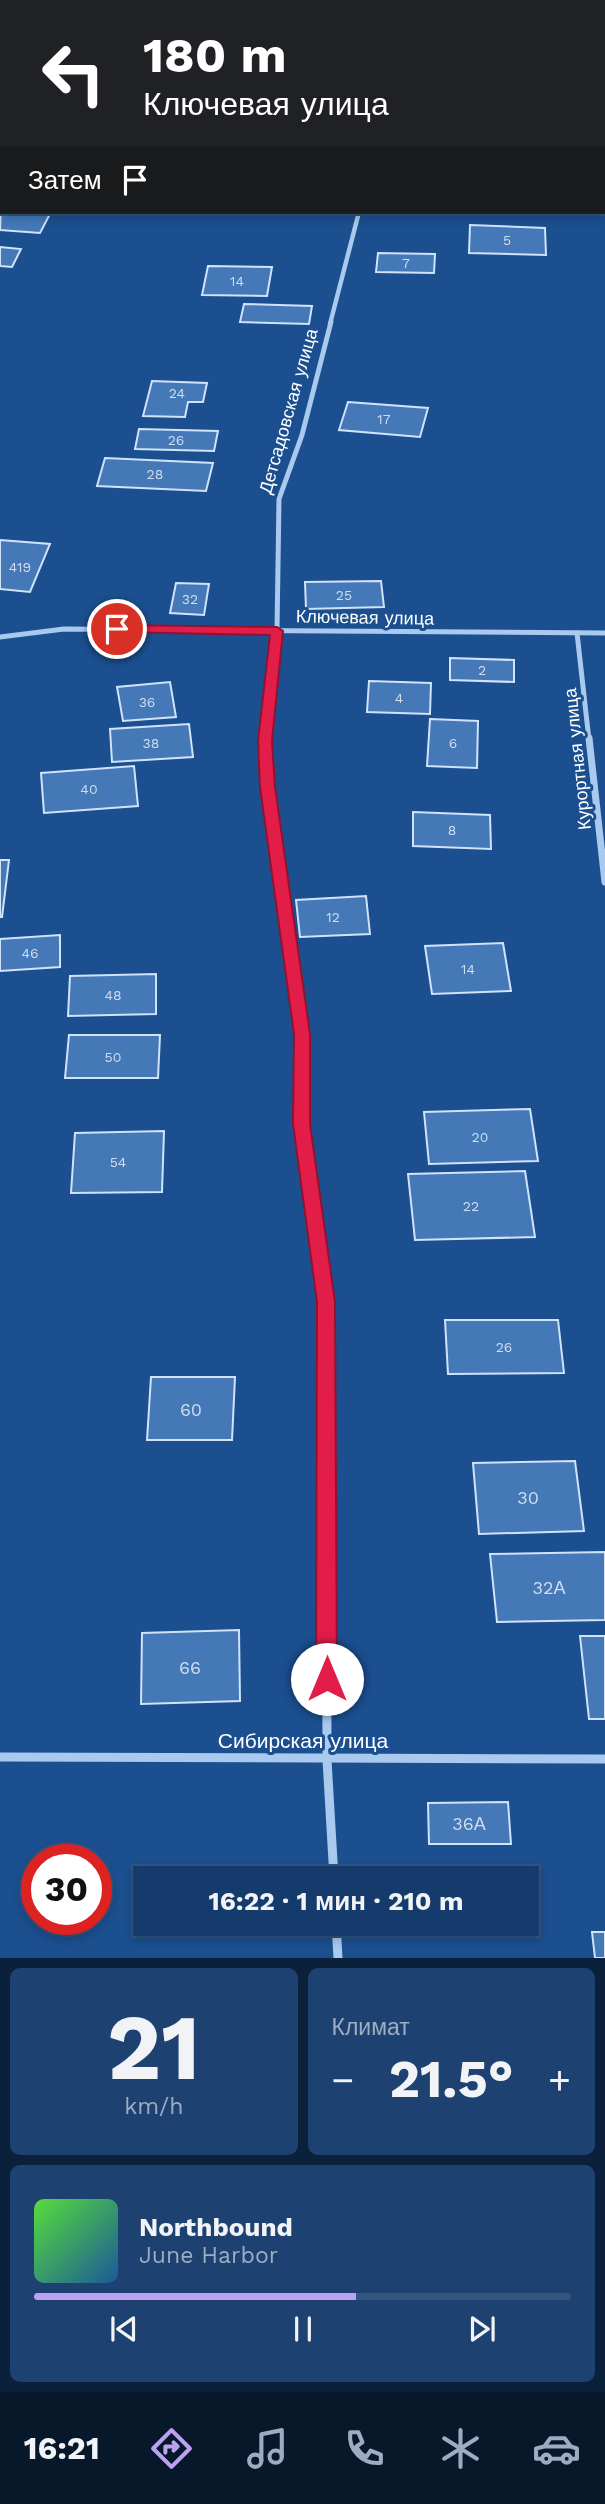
<!DOCTYPE html>
<html lang="ru">
<meta charset="utf-8">
<style>
:root{--surface:#143b6b;--page:#1d4271;--text:#f1f3f6;--muted:#9dadc1;--line:#33557e;--accent:#bca0f2}
body{margin:0;font-family:"Work Sans",sans-serif;background:var(--page);color:var(--text);height:100vh;display:flex;flex-direction:column;font-size:26px;white-space:nowrap}
*{box-sizing:border-box;margin:0}
p{font-size:23px;color:var(--muted)}
.icon{flex:none;width:38px;height:38px;fill:none;stroke:currentColor;stroke-width:2;stroke-linecap:round;stroke-linejoin:round}
.map{position:relative;height:1958px;overflow:hidden}
.drawer{display:flex;flex-direction:column;gap:10px;padding:10px;background:#0b203b;flex:1}
.drawer>*{flex:none}
.hud{position:absolute;left:0px;top:0px;width:606px;height:214px;box-shadow:0 4px 10px #0003,0 0 0 2px var(--line);background:#202124;color:#fff;overflow:hidden}
.speed{position:absolute;left:21px;top:1844px;display:flex;gap:14px;font-size:35px;font-weight:700;text-align:center}
.speed>*{display:grid;place-content:center;width:91px;height:91px;border-radius:50%;background:var(--surface);box-shadow:0 4px 10px #0003,0 0 0 2px var(--line);line-height:1}
.speed .limit{border:10px solid #d22;background:#fff;color:#111}
.pin{position:absolute;display:grid;place-items:center;width:60px;height:60px;color:#fff;margin:-30px;border:4px solid #fff;border-radius:50%;box-shadow:0 2px 7px #0007}
.me{position:absolute;width:77px;margin:-38px;rotate:0deg;stroke-linejoin:round;filter:drop-shadow(0 0 5px #0008)}
.turn{display:flex;align-items:center;gap:24px;height:147px;padding:0 28px;font-size:32px}
.turn .icon{width:91px;height:91px;stroke-width:2.5}
.turn b{display:block;font-size:49px;line-height:60px}
.then{display:flex;align-items:center;height:66px;padding:0 28px;background:#0003;gap:14px;font-size:26px}
.big{font-size:52px;font-weight:700;line-height:1.1}
.drawer .card{flex:1;display:flex;flex-direction:column;justify-content:center;gap:10px;min-width:0;padding:0 24px;border-radius:10px;background:var(--page)}
.drawer .dial{align-items:center;gap:0}
.dial b{font-size:91px;line-height:1}
.song{display:flex;align-items:center;gap:21px}
.cover{width:84px;height:84px;border-radius:10px;background:linear-gradient(135deg,hsl(110 70% 55%),hsl(210 70% 35%))}
.played{height:7px;border-radius:4px;background:linear-gradient(90deg,var(--accent) 60%,var(--line) 60%)}
.keys{display:flex;justify-content:space-around;direction:ltr}
.heat{display:flex;justify-content:space-between;align-items:center;font-size:38px;direction:ltr}
.drawer .tiles{flex:1;display:grid;gap:10px;grid-template-columns:1fr 1fr}
.card:last-child{grid-column:span 2}
.trip{position:absolute;left:133px;top:1866px;width:406px;height:70px;border-radius:0px;background:var(--surface);box-shadow:0 4px 10px #0003,0 0 0 2px var(--line);font-weight:700;line-height:70px;text-align:center}
.menu{display:flex;height:112px;justify-content:space-around;align-items:center;background:#08182b;color:var(--muted)}
.menu .icon{width:49px;height:49px}
.menu .current{color:var(--accent)}
.menu b{font-size:32px;color:var(--text)}
.map>svg:first-child{display:block}
.building{fill:#4478b7;stroke:#cfe3fa;stroke-width:2}
.lines{fill:none;stroke-linecap:round;stroke-linejoin:round}
.street-far3{stroke:#a9c9ee;stroke-width:4.5}
.street-far2{stroke:#a9c9ee;stroke-width:5}
.street-far1{stroke:#a9c9ee;stroke-width:7}
.street{stroke:#a9c9ee;stroke-width:9}
.route{fill:#e11d48;stroke:#92132f;stroke-width:2}
.labels{text-anchor:middle;dominant-baseline:central;stroke-width:6;stroke-linejoin:round;paint-order:stroke}
.number-label{font-size:14px;fill:#d0dded}
.street-label{font-size:18px;fill:#fff;stroke:#1b4f8f}
.near-number-label{font-size:18px;fill:#d0dded}
.near-street-label{font-size:21px;fill:#fff;stroke:#1b4f8f}
</style>
<div class="map">
<svg width="605" height="1958" viewBox="0 0 605 1958">
<rect width="100%" height="100%" fill="#1b4f8f"/>
<g class="building">
<polygon points="488,0 605,0 605,4 604,2"/>
<polygon points="1,206 2,212 51,212 40,233 0,230"/>
<polygon points="470,225 545,228 546,255 469,253"/>
<polygon points="0,247 21,249 12,267 0,266"/>
<polygon points="378,253 435,254 434,273 376,272"/>
<polygon points="208,266 272,267 267,296 202,295"/>
<polygon points="244,304 312,306 309,324 240,322"/>
<polygon points="152,381 207,383 203,402 188,402 185,417 143,416"/>
<polygon points="348,402 428,408 420,437 339,430"/>
<polygon points="139,429 218,431 214,451 135,449"/>
<polygon points="105,458 213,463 206,491 97,486"/>
<polygon points="0,540 50,544 30,592 0,589"/>
<polygon points="381,581 384,607 306,609 305,582"/>
<polygon points="176,583 209,584 204,615 170,613"/>
<polygon points="450,658 514,660 514,682 450,680"/>
<polygon points="369,681 431,683 430,714 367,712"/>
<polygon points="170,682 176,717 123,721 117,687"/>
<polygon points="430,719 478,721 477,768 427,766"/>
<polygon points="189,724 193,757 112,762 110,729"/>
<polygon points="134,766 138,806 44,813 41,773"/>
<polygon points="413,812 490,815 491,849 413,846"/>
<polygon points="0,860 9,860 2,917 0,917"/>
<polygon points="366,896 370,934 300,937 296,900"/>
<polygon points="60,935 60,967 0,971 0,939"/>
<polygon points="503,943 511,991 432,994 425,946"/>
<polygon points="156,974 156,1014 68,1016 70,976"/>
<polygon points="69,1035 160,1035 158,1078 65,1078"/>
<polygon points="530,1109 538,1161 429,1164 424,1112"/>
<polygon points="164,1131 162,1192 71,1193 75,1133"/>
<polygon points="525,1171 535,1237 415,1240 408,1174"/>
<polygon points="445,1320 558,1320 564,1373 448,1374"/>
<polygon points="151,1377 235,1377 232,1440 147,1440"/>
<polygon points="575,1461 584,1531 479,1534 473,1463"/>
<polygon points="605,1552 605,1620 497,1622 490,1554"/>
<polygon points="239,1630 240,1701 141,1704 142,1633"/>
<polygon points="580,1636 605,1636 605,1719 589,1719"/>
<polygon points="508,1802 511,1844 429,1844 428,1803"/>
<polygon points="592,1932 605,1932 605,1958 595,1958"/>
</g>
<g class="lines">
<g class="street-far3">
<polyline points="0,175 2,173"/>
<polyline points="330,324 359,212"/>
</g>
<g class="street-far2">
<polyline points="577,633 589,740"/>
<polyline points="0,637 64,629 605,633"/>
<polyline points="265,740 277,631 279,499 302,435 331,322"/>
</g>
<g class="street-far1">
<polyline points="265,738 275,854 302,1034 301,1124 322,1273"/>
<polyline points="589,738 605,882"/>
</g>
<g class="street">
<polyline points="322,1272 326,1302 327,1760 334,1878"/>
<polyline points="0,1757 605,1759"/>
<polyline points="336,1923 338,1958"/>
</g>
</g>
<polygon class="route" points="117,625 277,627 283,631 272,741 275,787 310,1034 310,1124 335,1302 337,1679 334,1686 327,1689 319,1686 316,1679 317,1302 293,1124 294,1034 260,787 258,741 270,635 113,632 111,629"/>
<g class="labels">
<g class="number-label">
<text x="507" y="240">5</text>
<text x="406" y="263">7</text>
<text x="237" y="281">14</text>
<text x="177" y="393">24</text>
<text x="384" y="419">17</text>
<text x="176" y="440">26</text>
<text x="155" y="474">28</text>
<text x="20" y="567">419</text>
<text x="344" y="595">25</text>
<text x="190" y="599">32</text>
<text x="482" y="670">2</text>
<text x="399" y="698">4</text>
<text x="147" y="702">36</text>
<text x="151" y="743">38</text>
<text x="453" y="743">6</text>
<text x="89" y="789">40</text>
<text x="452" y="830">8</text>
<text x="333" y="917">12</text>
<text x="30" y="953">46</text>
<text x="468" y="969">14</text>
<text x="113" y="995">48</text>
<text x="113" y="1057">50</text>
<text x="480" y="1137">20</text>
<text x="118" y="1162">54</text>
<text x="471" y="1206">22</text>
<text x="504" y="1347">26</text>
</g>
<g class="street-label">
<text transform="translate(288 411) rotate(-74)">Детсадовская улица</text>
<text transform="translate(365 617) rotate(1)">Ключевая улица</text>
<text transform="translate(577 759) rotate(-96)">Курортная улица</text>
</g>
<g class="near-number-label">
<text x="191" y="1409">60</text>
<text x="528" y="1497">30</text>
<text x="549" y="1587">32А</text>
<text x="190" y="1667">66</text>
<text x="469" y="1823">36А</text>
</g>
<g class="near-street-label">
<text x="303" y="1740">Сибирская улица</text>
</g>
</g>
</svg>
<div class="speed"><div class="limit">30</div></div>
<div class="pin" style="left:117px;top:629px;background:#d93025"><svg class="icon" aria-label="arrive" viewBox="0 0 24 24"><path d="M6 21V4h12l-3 4 3 4H6"/></svg></div>
<svg class="me" style="left:327px;top:1679px" viewBox="-20 -20 40 40"><circle r="19" fill="#fff"/><path d="M0-13L10 11 0 6-10 11z" fill="#e11d48"/></svg>
<div class="trip">16:22 · 1 мин · 210 m</div>
<div class="hud">
<div class="turn"><svg class="icon" aria-label="left" viewBox="0 0 24 24"><path d="M17 20v-9H6M10 6l-5 5 5 5"/></svg><div><b>180 m</b>Ключевая улица</div></div>
<div class="then">Затем<svg class="icon" aria-label="arrive" viewBox="0 0 24 24"><path d="M6 21V4h12l-3 4 3 4H6"/></svg></div>
</div>
</div>
<section class="drawer">
<div class="tiles">
<div class="card dial"><b>21</b><p>km/h</p></div>
<div class="card"><p>Климат</p>
<div class="heat"><a>−</a><b class="big">21.5°</b><a>+</a></div>
</div>
<div class="card">
<div class="song"><i class="cover"></i><div><b>Northbound</b><p>June Harbor</p></div></div>
<div class="played"></div>
<div class="keys"><svg class="icon" aria-label="previous" viewBox="0 0 24 24"><path d="M18 5L8 12l10 7zM5 5v14"/></svg><svg class="icon" aria-label="pause" viewBox="0 0 24 24"><path d="M8 5v14M16 5v14"/></svg><svg class="icon" aria-label="next" viewBox="0 0 24 24"><path d="M6 5l10 7-10 7zM19 5v14"/></svg></div>
</div>
</div>
</section>
<nav class="menu">
<b>16:21</b>
<svg class="icon current" aria-label="directions" viewBox="0 0 24 24"><path d="M12 3l9 9-9 9-9-9zM9 14v-3h6M13 9l2 2-2 2"/></svg>
<svg class="icon" aria-label="music" viewBox="0 0 24 24"><path d="M9 18V5l10-2v13"/><circle cx="6" cy="18" r="3"/><circle cx="16" cy="16" r="3"/></svg>
<svg class="icon" aria-label="phone" viewBox="0 0 24 24"><path d="M5 4h4l2 5-3 2q2 4 5 5l2-3 5 2v4C11 20 4 13 5 4z"/></svg>
<svg class="icon" aria-label="climate" viewBox="0 0 24 24"><path d="M12 3v18M4 7l16 10M4 17L20 7"/></svg>
<svg class="icon" aria-label="car" viewBox="0 0 24 24"><path d="M5 17H2v-5l4-1 3-4h7l3 4 3 1v5h-3M9 17h6M6 11h13"/><circle cx="7" cy="17" r="2"/><circle cx="17" cy="17" r="2"/></svg>
</nav>
